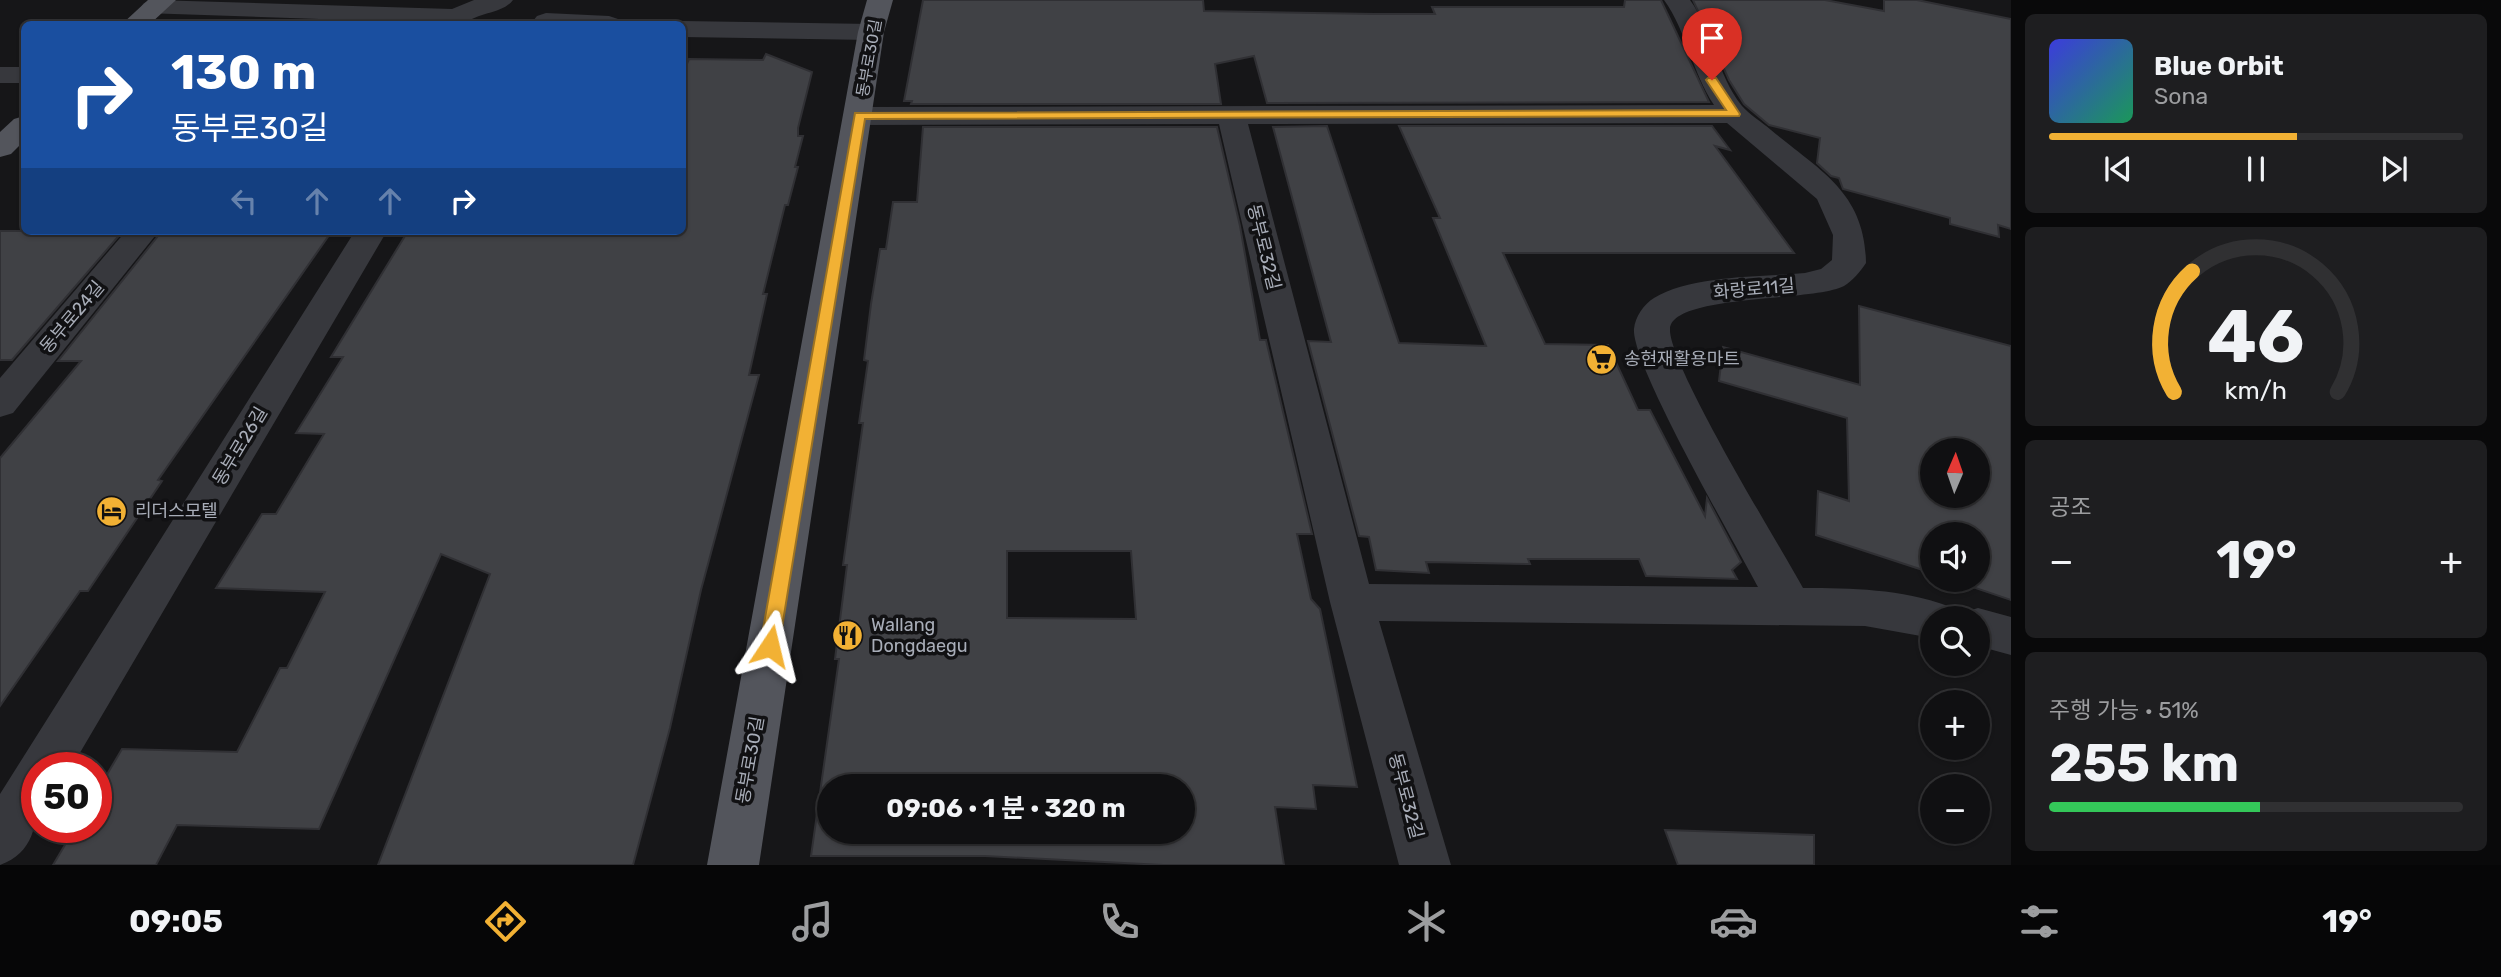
<!DOCTYPE html>
<html lang="ko">
<meta charset="utf-8">
<style>
:root{--surface:#101012;--page:#1e1e20;--text:#f1f3f6;--muted:#9c9d9f;--line:#303032;--accent:#f2b134}
body{margin:0;font-family:Rubik,"Noto Sans KR",sans-serif;background:var(--page);color:var(--text);height:100vh;display:flex;flex-direction:column;font-size:26px;white-space:nowrap}
*{box-sizing:border-box;margin:0}
p{font-size:23px;color:var(--muted)}
.icon{flex:none;width:38px;height:38px;fill:none;stroke:currentColor;stroke-width:2;stroke-linecap:round;stroke-linejoin:round}
.map{position:relative;flex:1;overflow:hidden}
.side{display:flex;flex-direction:column;gap:14px;padding:14px;background:#09090a;width:490px}
.side>*{flex:none}
.banner{position:absolute;left:21px;top:21px;width:665px;height:214px;border-radius:10px;box-shadow:0 2px 5px #0004,0 0 0 2px var(--line);background:#1a4fa0;color:#fff;overflow:hidden}
.needle{width:46px;rotate:2deg}
.fabs{position:absolute;left:1920px;top:438px;display:grid;gap:14px}
.fabs a{display:grid;place-items:center;width:70px;height:70px;border-radius:50%;background:var(--surface);box-shadow:0 2px 5px #0004,0 0 0 2px var(--line);font-size:35px}
.speed{position:absolute;left:21px;top:752px;display:flex;gap:14px;font-size:35px;font-weight:700;text-align:center}
.speed>*{display:grid;place-content:center;width:91px;height:91px;border-radius:50%;background:var(--surface);box-shadow:0 2px 5px #0004,0 0 0 2px var(--line);line-height:1}
.speed .limit{border:10px solid #d22;background:#fff;color:#111}
.pin{position:absolute;display:grid;place-items:center;width:60px;height:60px;color:#fff;margin:-72px -30px;border-radius:50% 50% 50% 0;rotate:-45deg;box-shadow:0 0 7px #0007}
.pin .icon{rotate:45deg}
.me{position:absolute;width:77px;margin:-38px;rotate:10deg;stroke-linejoin:round;filter:drop-shadow(0 0 5px #0008)}
.turn{display:flex;align-items:center;gap:24px;height:147px;padding:0 35px;font-size:32px}
.turn .icon{width:91px;height:91px;stroke-width:2.5}
.turn b{display:block;font-size:49px;line-height:60px}
.lanes{display:flex;align-items:center;height:66px;padding:0 35px;background:#0003;justify-content:center;gap:35px;direction:ltr}
.lanes .off{opacity:.35}
.big{font-size:52px;font-weight:700;line-height:1.1}
.side .tile{flex:1;display:flex;flex-direction:column;justify-content:center;gap:10px;min-width:0;padding:0 24px;border-radius:10px;background:var(--page)}
.side .dial{align-items:center;gap:0}
.dial svg{height:182px;overflow:visible;fill:none;stroke:var(--line);stroke-width:7;stroke-linecap:round;text-anchor:middle}
.dial text{fill:var(--text);stroke:none}
.song{display:flex;align-items:center;gap:21px}
.cover{width:84px;height:84px;border-radius:10px;background:linear-gradient(135deg,hsl(240 70% 55%),hsl(150 70% 35%))}
.played{height:7px;border-radius:4px;background:linear-gradient(90deg,var(--accent) 60%,var(--line) 60%)}
.keys{display:flex;justify-content:space-around;direction:ltr}
.heat{display:flex;justify-content:space-between;align-items:center;font-size:38px;direction:ltr}
.charge{height:10px;border-radius:5px;background:linear-gradient(90deg,#34c759 51%,var(--line) 0)}
.trip{position:absolute;left:817px;top:774px;width:378px;height:70px;border-radius:35px;background:var(--surface);box-shadow:0 2px 5px #0004,0 0 0 2px var(--line);font-weight:700;line-height:70px;text-align:center}
.tab-bar{display:flex;height:112px;justify-content:space-around;align-items:center;background:#060607;color:var(--muted)}
.tab-bar .icon{width:49px;height:49px}
.tab-bar .selected{color:var(--accent)}
.tab-bar b{font-size:32px;color:var(--text)}
main{display:flex;flex:1;min-height:0}
.map>svg:first-child{display:block}
.building{fill:#404145;stroke:#303034;stroke-width:2;fill-rule:evenodd}
.lines{fill:none;stroke-linecap:round;stroke-linejoin:round}
.minor{fill:#37383d;fill-rule:evenodd}
.major{fill:#53555c;fill-rule:evenodd}
.route{fill:#f2b134;stroke:#9d7322;stroke-width:2}
.labels{text-anchor:middle;dominant-baseline:central;stroke-width:7;stroke-linejoin:round;paint-order:stroke}
.far-street-label{font-size:16px;fill:#a8adb8;stroke:#111113}
.street-label{font-size:18px;fill:#a8adb8;stroke:#111113}
.poi-label{font-size:18px;fill:#a8adb8;stroke:#111113;text-anchor:start}
</style>
<main>
<div class="map">
<svg width="2011" height="865" viewBox="0 0 2011 865">
<rect width="100%" height="100%" fill="#161618"/>
<g class="building">
<polygon points="923,0 1203,0 1204,11 1374,14 1435,14 1432,7 1624,7 1625,0 1661,0 1709,102 1267,103 1254,56 1215,64 1221,104 911,104 912,101 904,101"/>
<polygon points="1693,0 1825,0 1884,11 1884,0 1917,0 2011,19 2011,229 1998,225 1999,237 1950,224 1950,218 1843,189 1839,178 1831,176 1817,163 1820,138 1769,125 1744,104 1729,80"/>
<polygon points="766,54 812,72 798,128 798,136 803,136 795,167 798,167 788,205 785,205 763,294 767,294 749,375 759,375 701,590 670,728 633,865 378,865 490,574 441,554 319,829 177,825 156,865 53,865 75,828 96,828 96,793 122,749 237,752 280,668 287,668 325,592 216,588 262,514 276,514 324,434 296,433 343,357 331,357 408,231 682,231 682,75 689,59 763,60"/>
<polygon points="1327,126 1399,343 1486,346 1433,218 1440,218 1399,126 1712,126 1730,150 1715,146 1794,253 1503,253 1545,344 1608,345 1638,410 1650,410 1705,516 1707,498 1741,562 1732,570 1737,579 1646,576 1639,559 1528,559 1530,564 1426,562 1429,573 1376,570 1369,537 1359,536 1308,341 1331,342 1273,127"/>
<path d="M923,127H1217L1240,226L1260,340H1266L1312,534H1297L1311,599L1320,609L1357,787L1313,785L1316,809L1275,807L1284,865H1163L985,856H811L839,659H835L847,565H843L863,423H859L868,361L864,360L871,304L880,249H886L893,202H917ZM1007,551H1131L1136,619L1007,618ZM830,786H1183V831H830Z"/>
<polygon points="0,231 123,231 12,360 0,360"/>
<polygon points="162,231 332,231 158,480 162,481 88,591 80,591 0,706 0,458 81,361 58,361"/>
<path d="M1859,306L2011,346V600L1949,579H1978V534H1932V573L1816,535L1818,491L1849,501L1847,418L1719,381L1723,347L1860,385ZM1932,450H1978V495H1932Z"/>
<polygon points="1665,830 1814,835 1814,865 1678,865"/>
</g>
<g class="lines">
<g class="minor">
<path d="M153,0L452,9L474,0H513C503,14 478,12 465,24L144,13L140,8L144,3Z"/>
<path d="M1664,0H1690C1713,32 1717,75 1742,106C1750,115 1762,122 1771,130C1820,171 1865,192 1866,263C1861,271 1852,281 1844,286C1814,302 1672,294 1670,329C1668,364 1780,546 1803,588C1852,588 1901,589 1948,606L1954,618H1932V638L1865,626L1379,621L1451,865H1399L1330,602L1219,124L859,125L849,122L845,116L849,110L859,107L1714,105C1692,72 1687,32 1664,0ZM1727,123L1817,199L1833,235L1832,260L1821,269L1805,273C1761,277 1691,275 1654,298C1644,304 1635,317 1634,329C1631,364 1736,545 1758,587L1369,584L1248,124Z"/>
<polygon points="546,13 609,16 618,19 622,24 536,24 533,21 537,16"/>
<polygon points="682,21 871,24 880,26 884,32 880,38 871,40 682,37 682,24 672,24"/>
<rect x="0" y="67" width="24" height="16"/>
<polygon points="126,231 159,231 13,413 0,417 0,378"/>
<path d="M355,231H387L71,768H37C37,807 43,849 0,865V794Z"/>
<polygon points="1978,608 2011,617 2011,655 1978,646 1978,618 1960,618 1962,613"/>
</g>
<g class="major">
<polygon points="148,0 176,0 150,24 122,24"/>
<polygon points="867,0 893,0 884,32 759,865 707,865 858,32"/>
<polygon points="24,116 24,141 11,154 0,157 0,132 14,119"/>
</g>
</g>
<polygon class="route" points="1708,78 1716,78 1740,114 1739,116 865,119 779,646 776,651 763,651 760,646 855,113 1726,110 1706,80"/>
<defs>
<symbol id="supermarket-disc" viewBox="-11 -11 22 22"><circle r="9.5" fill="#f2b134" stroke="#111113"/><path d="M-6-5.5h2.5l.6 2H6L4.5 2H-2.5L-4.4-4H-6ZM-1.5 3.2a1.3 1.3 0 1 0 .1 0ZM3 3.2a1.3 1.3 0 1 0 .1 0Z" fill="#111"/></symbol>
<symbol id="hotel-disc" viewBox="-11 -11 22 22"><circle r="9.5" fill="#f2b134" stroke="#111113"/><path d="M-6-4.5h1.5V1H6V5H4.5V3h-9V5H-6ZM-4 0a1.8 1.8 0 1 1 3.6 0ZM.5 0V-2.5h3Q6-2.5 6 0Z" fill="#111"/></symbol>
<symbol id="restaurant-disc" viewBox="-11 -11 22 22"><circle r="9.5" fill="#f2b134" stroke="#111113"/><path d="M-5-6h1v4h1v-4h1v4h1v-4h1v5L-1.5 .5V6h-2V.5L-5-1ZM5-6V6H3V1.5H1.5Q1.5-4 5-6Z" fill="#111"/></symbol>
</defs>
<g fill-rule="evenodd">
<use href="#supermarket-disc" x="1584" y="342" width="35" height="35"/>
<use href="#hotel-disc" x="94" y="494" width="35" height="35"/>
<use href="#restaurant-disc" x="830" y="618" width="35" height="35"/>
</g>
<g class="labels">
<g class="far-street-label">
<text transform="translate(869 58) rotate(-80)">동부로30길</text>
</g>
<g class="street-label">
<text transform="translate(1264 247) rotate(76)">동부로32길</text>
<text transform="translate(1754 289) rotate(-5)">화랑로11길</text>
<text transform="translate(72 317) rotate(-50)">동부로24길</text>
<text transform="translate(240 446) rotate(-59)">동부로26길</text>
<text transform="translate(750 760) rotate(-80)">동부로30길</text>
<text transform="translate(1406 796) rotate(75)">동부로32길</text>
</g>
<g class="poi-label">
<text x="1624" y="359">송현재활용마트</text>
<text x="135" y="511">리더스모텔</text>
<text x="871" y="625">Wallang<tspan x="871" dy="21">Dongdaegu</tspan></text>
</g>
</g>
</svg>
<div class="fabs">
<a><svg class="needle" viewBox="-14 -14 28 28"><path d="M0-13l5 13h-10z" fill="#e53935"/><path d="M0 13l5-13h-10z" fill="#9c9d9f"/></svg></a>
<a><svg class="icon" aria-label="sound" viewBox="0 0 24 24"><path d="M4 9h4l5-4v14l-5-4H4zM17 9q2 3 0 6"/></svg></a>
<a><svg class="icon" aria-label="search" viewBox="0 0 24 24"><circle cx="10" cy="10" r="6"/><path d="M15 15l6 6"/></svg></a>
<a>+</a>
<a>−</a>
</div>
<div class="speed"><div class="limit">50</div></div>
<div class="pin" style="left:1712px;top:80px;background:#d93025"><svg class="icon" aria-label="arrive" viewBox="0 0 24 24"><path d="M6 21V4h12l-3 4 3 4H6"/></svg></div>
<svg class="me" style="left:770px;top:646px" viewBox="-20 -20 40 40"><path d="M0-17L14 15 0 8-14 15z" fill="#f2b134" stroke="#fff" stroke-width="4"/></svg>
<div class="trip">09:06 · 1 분 · 320 m</div>
<div class="banner">
<div class="turn"><svg class="icon" aria-label="right" viewBox="0 0 24 24"><path d="M7 20v-9h11M14 6l5 5-5 5"/></svg><div><b>130 m</b>동부로30길</div></div>
<div class="lanes"><svg class="icon off" aria-label="left" viewBox="0 0 24 24"><path d="M17 20v-9H6M10 6l-5 5 5 5"/></svg><svg class="icon off" aria-label="ahead" viewBox="0 0 24 24"><path d="M12 20V5M6 11l6-6 6 6"/></svg><svg class="icon off" aria-label="ahead" viewBox="0 0 24 24"><path d="M12 20V5M6 11l6-6 6 6"/></svg><svg class="icon" aria-label="right" viewBox="0 0 24 24"><path d="M7 20v-9h11M14 6l5 5-5 5"/></svg></div>
</div>
</div>
<section class="side">
<div class="tile">
<div class="song"><i class="cover"></i><div><b>Blue Orbit</b><p>Sona</p></div></div>
<div class="played"></div>
<div class="keys"><svg class="icon" aria-label="previous" viewBox="0 0 24 24"><path d="M18 5L8 12l10 7zM5 5v14"/></svg><svg class="icon" aria-label="pause" viewBox="0 0 24 24"><path d="M8 5v14M16 5v14"/></svg><svg class="icon" aria-label="next" viewBox="0 0 24 24"><path d="M6 5l10 7-10 7zM19 5v14"/></svg></div>
</div>
<div class="tile dial"><svg viewBox="0 0 100 80">
<path d="M14 69A42 42 0 1 1 86 69"/>
<path d="M14 69A42 42 0 0 1 22 16" stroke="#f2b134"/>
<text x="50" y="56" font-size="32" font-weight="700">46</text>
<text x="50" y="72" font-size="11">km/h</text>
</svg></div>
<div class="tile"><p>공조</p>
<div class="heat"><a>−</a><b class="big">19°</b><a>+</a></div>
</div>
<div class="tile"><p>주행 가능 · 51%</p><b class="big">255 km</b><div class="charge"></div></div>
</section>
</main>
<nav class="tab-bar">
<b>09:05</b>
<svg class="icon selected" aria-label="directions" viewBox="0 0 24 24"><path d="M12 3l9 9-9 9-9-9zM9 14v-3h6M13 9l2 2-2 2"/></svg>
<svg class="icon" aria-label="music" viewBox="0 0 24 24"><path d="M9 18V5l10-2v13"/><circle cx="6" cy="18" r="3"/><circle cx="16" cy="16" r="3"/></svg>
<svg class="icon" aria-label="phone" viewBox="0 0 24 24"><path d="M5 4h4l2 5-3 2q2 4 5 5l2-3 5 2v4C11 20 4 13 5 4z"/></svg>
<svg class="icon" aria-label="climate" viewBox="0 0 24 24"><path d="M12 3v18M4 7l16 10M4 17L20 7"/></svg>
<svg class="icon" aria-label="car" viewBox="0 0 24 24"><path d="M5 17H2v-5l4-1 3-4h7l3 4 3 1v5h-3M9 17h6M6 11h13"/><circle cx="7" cy="17" r="2"/><circle cx="17" cy="17" r="2"/></svg>
<svg class="icon" aria-label="filters" viewBox="0 0 24 24"><path d="M4 7h16M4 17h16"/><circle cx="9" cy="7" r="2"/><circle cx="15" cy="17" r="2"/></svg>
<b>19°</b>
</nav>
